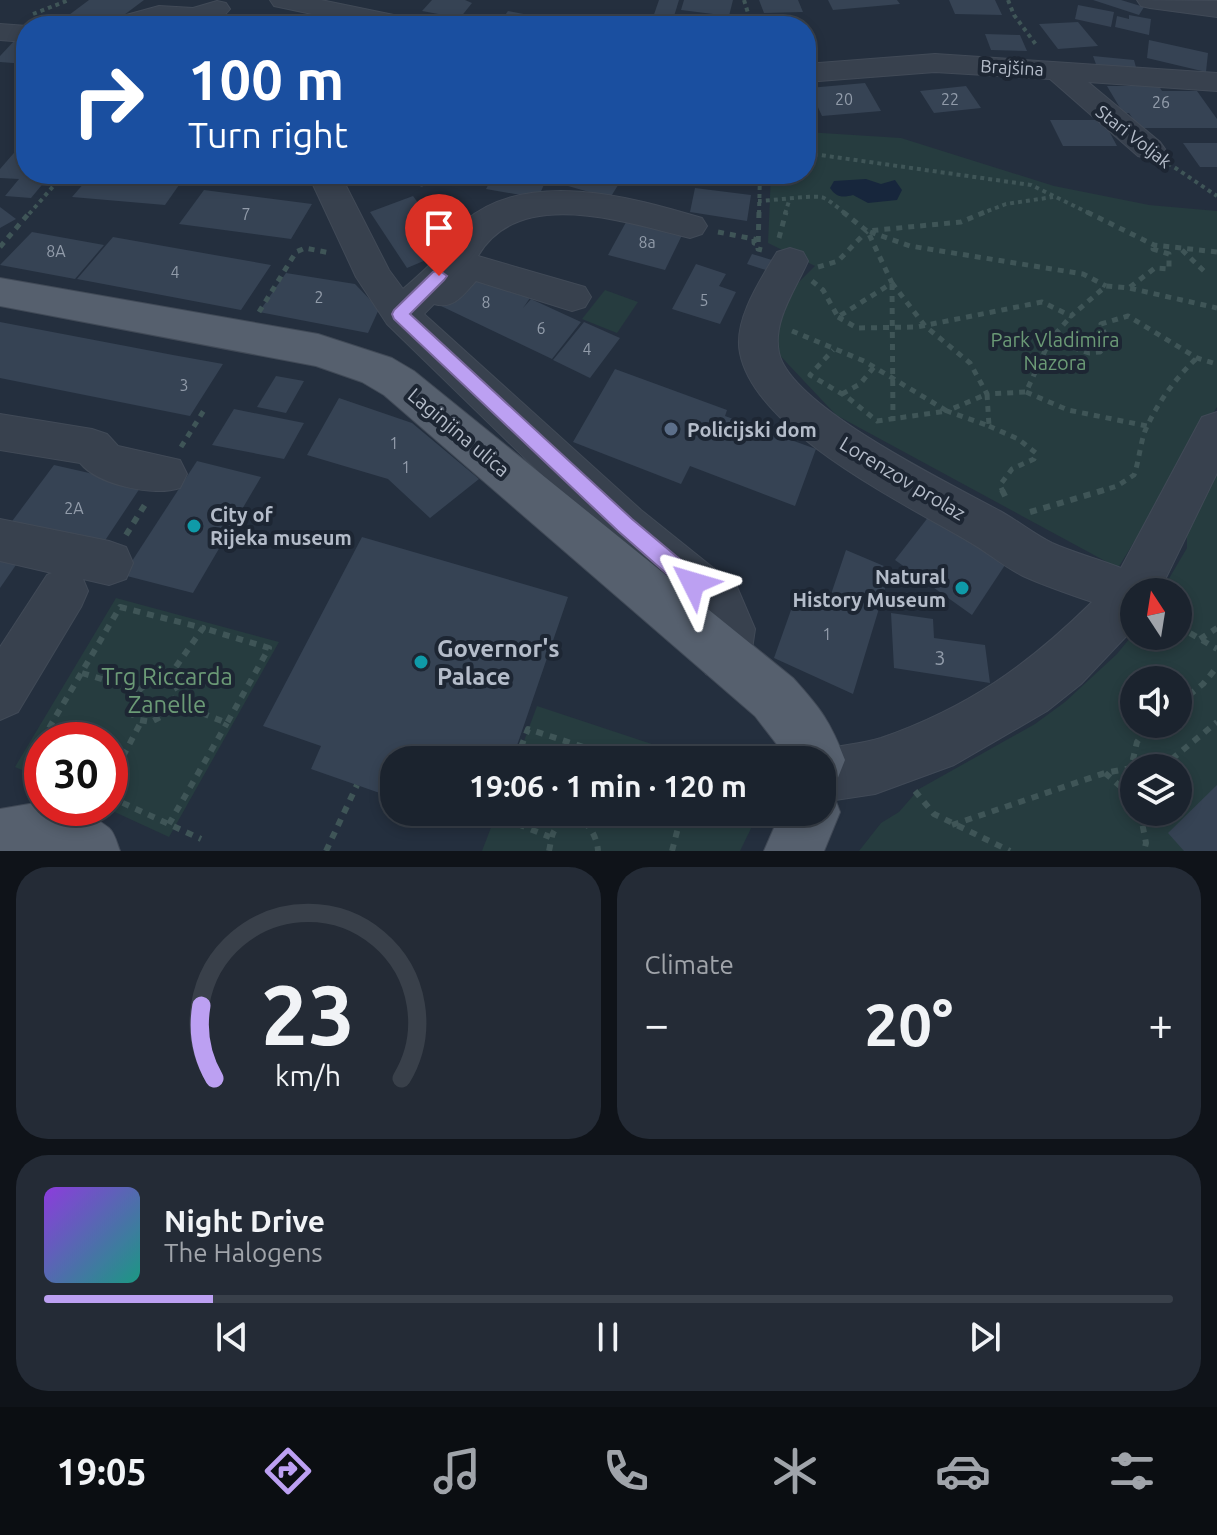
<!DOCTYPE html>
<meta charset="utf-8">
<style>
:root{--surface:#1b232e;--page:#242b36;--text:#f1f3f6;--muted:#a0a4aa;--line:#39404a;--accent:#bca0f2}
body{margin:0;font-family:Ubuntu,sans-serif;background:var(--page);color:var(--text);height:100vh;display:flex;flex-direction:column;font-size:30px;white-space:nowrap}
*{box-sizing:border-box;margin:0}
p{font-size:26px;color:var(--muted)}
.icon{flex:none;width:44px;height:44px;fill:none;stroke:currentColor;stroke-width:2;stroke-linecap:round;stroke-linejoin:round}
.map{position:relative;height:851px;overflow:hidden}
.details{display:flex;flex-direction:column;gap:16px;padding:16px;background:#0f1319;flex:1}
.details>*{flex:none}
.top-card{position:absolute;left:16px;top:16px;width:800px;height:168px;border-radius:32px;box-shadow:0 4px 12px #0003,0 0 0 2px var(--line);background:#1a4fa0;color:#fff;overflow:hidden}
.needle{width:52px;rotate:348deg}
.controls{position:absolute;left:1120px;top:578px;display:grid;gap:16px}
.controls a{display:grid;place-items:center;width:72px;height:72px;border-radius:50%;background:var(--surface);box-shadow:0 4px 12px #0003,0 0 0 2px var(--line);font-size:40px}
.speed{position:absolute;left:24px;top:722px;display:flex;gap:16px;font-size:40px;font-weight:700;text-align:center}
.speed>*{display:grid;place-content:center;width:104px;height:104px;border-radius:50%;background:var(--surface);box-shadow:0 4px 12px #0003,0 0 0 2px var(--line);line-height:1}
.speed .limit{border:12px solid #d22;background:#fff;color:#111}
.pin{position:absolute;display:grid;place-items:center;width:68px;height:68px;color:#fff;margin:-82px -34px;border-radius:50% 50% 50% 0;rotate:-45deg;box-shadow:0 0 8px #0007}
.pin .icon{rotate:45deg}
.me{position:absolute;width:88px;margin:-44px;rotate:310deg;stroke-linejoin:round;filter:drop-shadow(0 0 6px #0008)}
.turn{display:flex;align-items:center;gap:28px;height:168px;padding:0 40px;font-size:36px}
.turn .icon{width:104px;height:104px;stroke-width:2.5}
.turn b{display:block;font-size:56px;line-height:68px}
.big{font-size:60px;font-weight:700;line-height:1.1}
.details .widget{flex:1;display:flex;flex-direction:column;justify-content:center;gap:12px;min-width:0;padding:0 28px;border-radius:32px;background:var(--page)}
.details .dial{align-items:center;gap:0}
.dial svg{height:208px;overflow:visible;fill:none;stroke:var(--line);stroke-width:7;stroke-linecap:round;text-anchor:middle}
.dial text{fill:var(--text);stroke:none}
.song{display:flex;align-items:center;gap:24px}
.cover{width:96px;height:96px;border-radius:12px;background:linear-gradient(135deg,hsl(270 70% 55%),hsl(170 70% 35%))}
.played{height:8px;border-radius:4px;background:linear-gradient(90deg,var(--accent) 15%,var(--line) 15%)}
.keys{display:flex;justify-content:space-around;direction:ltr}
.heat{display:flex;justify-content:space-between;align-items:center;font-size:44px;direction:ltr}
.details .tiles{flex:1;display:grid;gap:16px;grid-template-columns:1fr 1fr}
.widget:last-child{grid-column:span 2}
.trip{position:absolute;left:380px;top:746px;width:456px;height:80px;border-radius:32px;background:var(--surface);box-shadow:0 4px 12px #0003,0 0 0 2px var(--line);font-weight:700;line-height:80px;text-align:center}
.menu{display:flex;height:128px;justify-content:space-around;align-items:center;background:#0b0e12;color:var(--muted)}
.menu .icon{width:56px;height:56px}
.menu .active{color:var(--accent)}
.menu b{font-size:36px;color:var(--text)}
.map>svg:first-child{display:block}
.green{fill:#263c3f;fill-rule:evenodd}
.water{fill:#17263c}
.building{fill:#364354}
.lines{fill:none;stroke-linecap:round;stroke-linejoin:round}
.minor-casing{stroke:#414a57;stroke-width:2}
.major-casing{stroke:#414a57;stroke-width:2}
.path-far2{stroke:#3f5557;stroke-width:4;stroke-dasharray:4 4;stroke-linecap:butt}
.path-far1{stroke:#3f5557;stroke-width:5;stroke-dasharray:6 6;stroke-linecap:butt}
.path{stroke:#3f5557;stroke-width:6;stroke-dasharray:7 7;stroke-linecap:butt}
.minor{fill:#38414e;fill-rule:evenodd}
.major{fill:#56606e;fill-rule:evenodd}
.route{fill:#bca0f2;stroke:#7a689d;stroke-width:2}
.service-dot{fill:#5c6f8a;stroke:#1d2633;stroke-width:3}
.culture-dot{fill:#0f9aa8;stroke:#1d2633;stroke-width:3}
.labels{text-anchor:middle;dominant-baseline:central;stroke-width:8;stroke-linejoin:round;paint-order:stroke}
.number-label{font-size:16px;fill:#929caa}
.far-street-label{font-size:18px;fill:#b4bcc9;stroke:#1d2633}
.park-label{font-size:20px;fill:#6b9a76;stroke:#1d2633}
.poi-label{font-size:20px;font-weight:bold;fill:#b4bcc9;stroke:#1d2633;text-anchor:start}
.street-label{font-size:20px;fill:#b4bcc9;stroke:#1d2633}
.near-number-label{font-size:20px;fill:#929caa}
.near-poi-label{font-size:24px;font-weight:bold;fill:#b4bcc9;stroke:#1d2633;text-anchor:start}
.near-park-label{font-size:24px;fill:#6b9a76;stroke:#1d2633}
</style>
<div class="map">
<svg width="1217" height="851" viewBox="0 0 1217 851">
<rect width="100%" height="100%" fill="#242f3e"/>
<g class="green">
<polygon points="806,132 901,138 1054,186 1149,205 1217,211 1217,407 1118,568 836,415 771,346 784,297 815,266 768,243 771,174 806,174"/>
<polygon points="605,290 638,302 617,333 582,319"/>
<path d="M1217,473V851H859L881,823L899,812L919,789L1035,724L1065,702L1117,654L1134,633V636H1178V592H1161L1187,548V531ZM1134,680H1178V724H1134ZM1134,768H1178V812H1134Z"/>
<polygon points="116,598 279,642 169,837 106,808 110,808 110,740 42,740 42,779 15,767"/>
<polygon points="537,706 700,760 517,760"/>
<polygon points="497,812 759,812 740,851 482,851"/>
</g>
<path class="water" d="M866,179L881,184L895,180L902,190L897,200L868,203L853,195C842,198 836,197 830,188L834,181Z"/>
<g class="building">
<polygon points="89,0 144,0 112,24 69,15"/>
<polygon points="432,0 465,0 472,3 460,18 422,11"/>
<polygon points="659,0 679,0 671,26 650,26"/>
<polygon points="684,0 733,0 729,16 681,10"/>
<polygon points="759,0 798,0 803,12 764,13"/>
<polygon points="828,0 897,0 900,4 833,10"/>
<polygon points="949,0 995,0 1002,15 955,14"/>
<polygon points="1093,0 1121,0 1144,7 1139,15"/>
<polygon points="1078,5 1114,12 1111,27 1075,19"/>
<polygon points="508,11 555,20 550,26 498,25"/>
<polygon points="303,14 344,22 341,26 290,26"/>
<polygon points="1129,15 1151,19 1149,35 1115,27 1117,16 1129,19"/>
<polygon points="589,16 636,24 636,26 583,26"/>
<polygon points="1078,22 1098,46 1058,49 1039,24"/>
<polygon points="985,34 1020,35 1027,51 991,50"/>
<polygon points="15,40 26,40 26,64 0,62 0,56"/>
<polygon points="1149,40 1208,53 1206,72 1147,58"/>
<polygon points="1093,56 1134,60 1137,71 1097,67"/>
<polygon points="865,83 881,111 822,116 809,88"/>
<polygon points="966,86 981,108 934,113 920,91"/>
<polygon points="1107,86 1159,86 1162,91 1197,91 1217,119 1217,128 1139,128 1129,113 1123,113"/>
<polygon points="1050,120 1103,120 1117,146 1063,146"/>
<polygon points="1183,143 1217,143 1217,167 1200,167"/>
<polygon points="20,146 26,146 26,174 51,174 31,198 5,196 19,179 0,178 0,169"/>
<polygon points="92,174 174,174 186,175 165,205 72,197"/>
<polygon points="390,174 436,174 422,187"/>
<polygon points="494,174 522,174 547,178 538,198 486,189"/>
<polygon points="568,174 625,174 610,198 561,184"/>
<polygon points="695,188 751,195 747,221 690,212"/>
<polygon points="204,190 312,204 291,239 179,224"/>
<polygon points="413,196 452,249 407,268 370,212"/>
<polygon points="0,207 16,219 0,228"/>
<polygon points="630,215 685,229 665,270 608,255"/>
<polygon points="32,232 104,245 75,279 0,265"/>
<polygon points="113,237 271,265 241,310 77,279"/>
<polygon points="752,254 782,263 778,274 747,264"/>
<polygon points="696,264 726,274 719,286 736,292 720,324 672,309"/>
<polygon points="473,272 530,298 523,308 531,299 581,322 552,359 441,306"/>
<polygon points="286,273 355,284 379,309 368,333 259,312"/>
<polygon points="0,322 173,355 223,364 190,416 0,378"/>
<polygon points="584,322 620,338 590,378 553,360"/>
<polygon points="615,369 727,410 725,416 816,449 795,506 690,466 681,484 573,442"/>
<polygon points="276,376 304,381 286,413 257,407"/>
<polygon points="339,398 412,423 479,479 430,518 388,479 307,455"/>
<polygon points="234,409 304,423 284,459 212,445"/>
<polygon points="197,461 261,477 193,593 123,575"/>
<polygon points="54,465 142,485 96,554 4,532"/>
<polygon points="933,511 1007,562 972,615 895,560"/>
<polygon points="362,537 568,597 512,760 394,760 394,798 311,769 321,746 263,726"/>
<polygon points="0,547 25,552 0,588"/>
<polygon points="846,550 891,569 853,694 774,658 796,596 826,609"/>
<polygon points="891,613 933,619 934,638 985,645 990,683 894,668"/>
<polygon points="1217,785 1217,851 1184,851 1168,833"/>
</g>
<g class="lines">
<defs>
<g id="minor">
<polygon points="270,0 321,0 418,20 422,26 369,26 274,6"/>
<polygon points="1137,0 1217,1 1217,17 1150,8 1141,6"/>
<path d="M217,1L226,3L230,9C216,29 183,21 163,22C143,23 124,26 104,26L108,20L159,6L193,8Z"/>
<polygon points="0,24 27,26 26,42 0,40"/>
<polygon points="935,54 1217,73 1217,91 1088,82 1160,142 1165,149 1160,156 1149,159 1138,156 1050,79 935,72 806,82 806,64"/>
<path d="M308,174H340L389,270L403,289C418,276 434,262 447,247C454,239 457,228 465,221C528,168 632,197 702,218L707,226L702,234L690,238C627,223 519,185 478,256L585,287L591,297L585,307L572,311L476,281C464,294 454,310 434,304L424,314L641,510L737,587L755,629L752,649L742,674L724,681L706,674L699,656L705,635L703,621L609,540L387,324L356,277Z"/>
<path d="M790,248L803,252L808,261C796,289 772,321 779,353C791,407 951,484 1000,511C1018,521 1034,534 1052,543C1074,553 1099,559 1121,568L1202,417L1217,412V473L1159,592H1134V628L1081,684L1047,711L954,765L875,794L822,802V760H801L803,756C828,745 855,746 881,738C967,708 1027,666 1092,602C1069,594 1045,586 1023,576C1003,566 986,551 966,540C903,503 755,431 740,353C733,320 761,279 777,252Z"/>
<path d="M0,414L92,429L107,434L118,446L180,460L187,474L180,488C154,497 98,485 80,463L0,450Z"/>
<polygon points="0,519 109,541 126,547 133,563 126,579 109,585 83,579 88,591 81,607 18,712 0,720 0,647 47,575 52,573 0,561"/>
</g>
<g id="major">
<path d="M0,278L318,334L392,358L414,371L793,678C821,709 830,721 845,760L837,780L822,786V760H789L755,716L384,395L362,382L316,366L0,306Z"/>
<polygon points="822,787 832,791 840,812 824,851 764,851 781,812 822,812"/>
<path d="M35,803L42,804V808C64,808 91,813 109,828C115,833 117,844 120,851H0V809Z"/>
</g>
</defs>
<use href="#minor" class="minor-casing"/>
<use href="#major" class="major-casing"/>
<g class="path-far2">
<polyline points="744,0 752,26"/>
<polyline points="1008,0 1014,15 1037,46"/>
<polyline points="33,14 69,0"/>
<polyline points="806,153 1031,185 1091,214"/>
<polyline points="1168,163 1217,196"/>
<path d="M758,201C771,201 817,194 824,198C832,202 839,209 846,214"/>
<polyline points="29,214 64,174"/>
<polyline points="759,214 760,174"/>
<polyline points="785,214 789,201"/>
<polyline points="980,214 1006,204 1053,197"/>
</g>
<g class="path-far1">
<polyline points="759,212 758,249 762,250"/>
<polyline points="843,212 867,231 961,222 985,212"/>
<polyline points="1087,212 1154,245 1217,252"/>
<polyline points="718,232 754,239 754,243 758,244"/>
<polyline points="870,232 910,246 1083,274 1106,286"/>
<polyline points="779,238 786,212"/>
<polyline points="0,247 30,212"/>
<polyline points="1182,250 1206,273"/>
<polyline points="818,267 838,261 867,231"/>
<polyline points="812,281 823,290 838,317 892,283 868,232"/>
<polyline points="892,283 925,326 970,363 987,394 1026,392 1050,340 1071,316"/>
<polyline points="892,284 893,421"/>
<polyline points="1130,287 1155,268 1169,269 1169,254 1153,249 1154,245"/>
<polyline points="259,312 296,252 305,248 330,253"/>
<polyline points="838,317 857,328 917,327 1042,302 1071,316 1106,286 1129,288 1217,308"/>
<polyline points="792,331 864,361 947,411 877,421 847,397 810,375 833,350"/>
<polyline points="1050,340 1089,353 1100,352 1108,343 1101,324 1128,316 1197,358 1217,364"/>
<polyline points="1026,392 1068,410 1147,426"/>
<polyline points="842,394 860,384 874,367"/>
<polygon points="987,394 989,426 947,411"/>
<polyline points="989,426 1018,439 1036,453 1034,459 1012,469 1000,485 1003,492"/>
<polyline points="181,447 206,407"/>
<path d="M1098,492L1117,486L1134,475C1139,461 1140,445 1145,431C1156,405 1176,377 1197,358"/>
</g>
<g class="path">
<polyline points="1002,490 1006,498"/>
<polyline points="1030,512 1104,490"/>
<polyline points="126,535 146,503"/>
<polyline points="1178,626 1217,649"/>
<polyline points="1200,639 1217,628"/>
<polyline points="82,673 138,690"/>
<path d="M163,677L173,681L178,690L170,712L151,722L135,719C127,696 142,683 163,677Z"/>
<polyline points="176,703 227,723 269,648 203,628"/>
<polyline points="1178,704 1203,684 1217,667"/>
<polyline points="42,740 120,607 203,628 168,678"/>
<polyline points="42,741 33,763 42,767"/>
<polyline points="516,760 528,729 602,753"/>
<polyline points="600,760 602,753 624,760"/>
<polyline points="1131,768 1130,788 1134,797"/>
<polyline points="1161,768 1217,722"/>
<polyline points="1105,773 1120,786 1134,787"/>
<polyline points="110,781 141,722"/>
<polyline points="915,791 934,814 1010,851"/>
<polyline points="110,797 201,839"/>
<polyline points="496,812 495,815 550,837"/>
<polyline points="1140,812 1146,843 1144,851"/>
<polyline points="583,820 585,812"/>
<polyline points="169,824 227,723"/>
<polyline points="952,825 1105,773 1131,768 1137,742 1150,724"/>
<polyline points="326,851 357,785"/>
<path d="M549,851C551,843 551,833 557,827C577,805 597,830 598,851"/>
<polyline points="672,851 682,812"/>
</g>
<use href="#minor" class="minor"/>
<use href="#major" class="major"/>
</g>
<polygon class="route" points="439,270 447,276 444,280 410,314 632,519 700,576 703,583 700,590 693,593 685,590 618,531 394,319 392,314 394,310 433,272"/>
<circle class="service-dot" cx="671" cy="429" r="8"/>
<g class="culture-dot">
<circle cx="194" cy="526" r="8"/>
<circle cx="962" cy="588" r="8"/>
<circle cx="421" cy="662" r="8"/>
</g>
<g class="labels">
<g class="number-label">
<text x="844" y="99">20</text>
<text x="950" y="99">22</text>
<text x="1161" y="102">26</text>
<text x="246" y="214">7</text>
<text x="647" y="242">8a</text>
<text x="56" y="251">8A</text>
<text x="175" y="272">4</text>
<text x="319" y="297">2</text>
<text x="704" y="300">5</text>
<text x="486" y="302">8</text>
<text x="541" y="328">6</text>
<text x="587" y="349">4</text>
<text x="184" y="385">3</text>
<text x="394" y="443">1</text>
<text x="406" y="467">1</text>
<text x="74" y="508">2A</text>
<text x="827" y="634">1</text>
</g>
<g class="far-street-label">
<text transform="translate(1012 67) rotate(3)">Brajšina</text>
<text transform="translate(1134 136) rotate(38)">Stari Voljak</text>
</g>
<g class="park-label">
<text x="1055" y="339">Park Vladimira<tspan x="1055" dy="23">Nazora</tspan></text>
</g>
<g class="poi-label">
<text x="687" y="429">Policijski dom</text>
<text x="210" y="514">City of<tspan x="210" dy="23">Rijeka museum</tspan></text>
<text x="946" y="576" text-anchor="end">Natural<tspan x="946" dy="23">History Museum</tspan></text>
</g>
<g class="street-label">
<text transform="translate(459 432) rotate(40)">Laginjina ulica</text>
<text transform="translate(903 478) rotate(31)">Lorenzov prolaz</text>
</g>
<g class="near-number-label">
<text x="940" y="657">3</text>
</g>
<g class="near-poi-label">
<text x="437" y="648">Governor's<tspan x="437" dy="28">Palace</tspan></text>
</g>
<g class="near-park-label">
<text x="167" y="676">Trg Riccarda<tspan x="167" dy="28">Zanelle</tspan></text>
</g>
</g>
</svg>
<div class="controls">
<a><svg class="needle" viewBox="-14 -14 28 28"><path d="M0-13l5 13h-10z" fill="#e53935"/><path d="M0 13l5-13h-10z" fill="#a0a4aa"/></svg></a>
<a><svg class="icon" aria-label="sound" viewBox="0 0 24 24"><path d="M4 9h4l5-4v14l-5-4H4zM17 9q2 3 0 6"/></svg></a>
<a><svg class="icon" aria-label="layers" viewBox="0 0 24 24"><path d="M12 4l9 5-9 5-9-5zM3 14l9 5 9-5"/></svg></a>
</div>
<div class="speed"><div class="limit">30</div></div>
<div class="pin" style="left:439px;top:276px;background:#d93025"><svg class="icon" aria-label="arrive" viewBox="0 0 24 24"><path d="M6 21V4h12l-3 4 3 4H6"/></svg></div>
<svg class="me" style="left:693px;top:583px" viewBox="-20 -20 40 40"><path d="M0-17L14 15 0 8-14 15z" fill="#bca0f2" stroke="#fff" stroke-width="4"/></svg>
<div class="trip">19:06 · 1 min · 120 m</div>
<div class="top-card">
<div class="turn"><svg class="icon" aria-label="right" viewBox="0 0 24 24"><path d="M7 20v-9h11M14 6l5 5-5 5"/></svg><div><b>100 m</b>Turn right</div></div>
</div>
</div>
<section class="details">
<div class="tiles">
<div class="widget dial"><svg viewBox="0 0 100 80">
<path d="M14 69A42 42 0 1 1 86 69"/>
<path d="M14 69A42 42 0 0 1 9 41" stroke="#bca0f2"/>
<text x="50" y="56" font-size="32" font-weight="700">23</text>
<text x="50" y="72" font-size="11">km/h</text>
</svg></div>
<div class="widget"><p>Climate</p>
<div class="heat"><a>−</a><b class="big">20°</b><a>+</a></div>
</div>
<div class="widget">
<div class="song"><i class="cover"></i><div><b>Night Drive</b><p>The Halogens</p></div></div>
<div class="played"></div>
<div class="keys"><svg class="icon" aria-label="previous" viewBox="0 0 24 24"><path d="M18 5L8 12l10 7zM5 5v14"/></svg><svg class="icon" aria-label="pause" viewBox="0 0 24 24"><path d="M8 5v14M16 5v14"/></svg><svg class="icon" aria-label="next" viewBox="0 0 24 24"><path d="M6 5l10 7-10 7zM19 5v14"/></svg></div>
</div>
</div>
</section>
<nav class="menu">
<b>19:05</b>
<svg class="icon active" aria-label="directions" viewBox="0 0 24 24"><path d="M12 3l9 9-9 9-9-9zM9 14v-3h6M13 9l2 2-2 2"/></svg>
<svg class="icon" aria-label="music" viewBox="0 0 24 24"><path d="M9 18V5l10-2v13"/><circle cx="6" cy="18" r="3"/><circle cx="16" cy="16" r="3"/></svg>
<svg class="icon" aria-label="phone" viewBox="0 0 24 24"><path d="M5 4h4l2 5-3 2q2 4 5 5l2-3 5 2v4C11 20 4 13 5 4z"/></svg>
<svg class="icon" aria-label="climate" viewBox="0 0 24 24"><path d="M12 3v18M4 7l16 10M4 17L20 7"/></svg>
<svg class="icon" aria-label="car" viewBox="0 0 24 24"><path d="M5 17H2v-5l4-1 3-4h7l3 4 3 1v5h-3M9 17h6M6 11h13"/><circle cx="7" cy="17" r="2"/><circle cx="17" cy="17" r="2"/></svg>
<svg class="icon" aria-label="filters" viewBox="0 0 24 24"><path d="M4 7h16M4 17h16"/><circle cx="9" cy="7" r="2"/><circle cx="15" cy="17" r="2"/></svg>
</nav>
